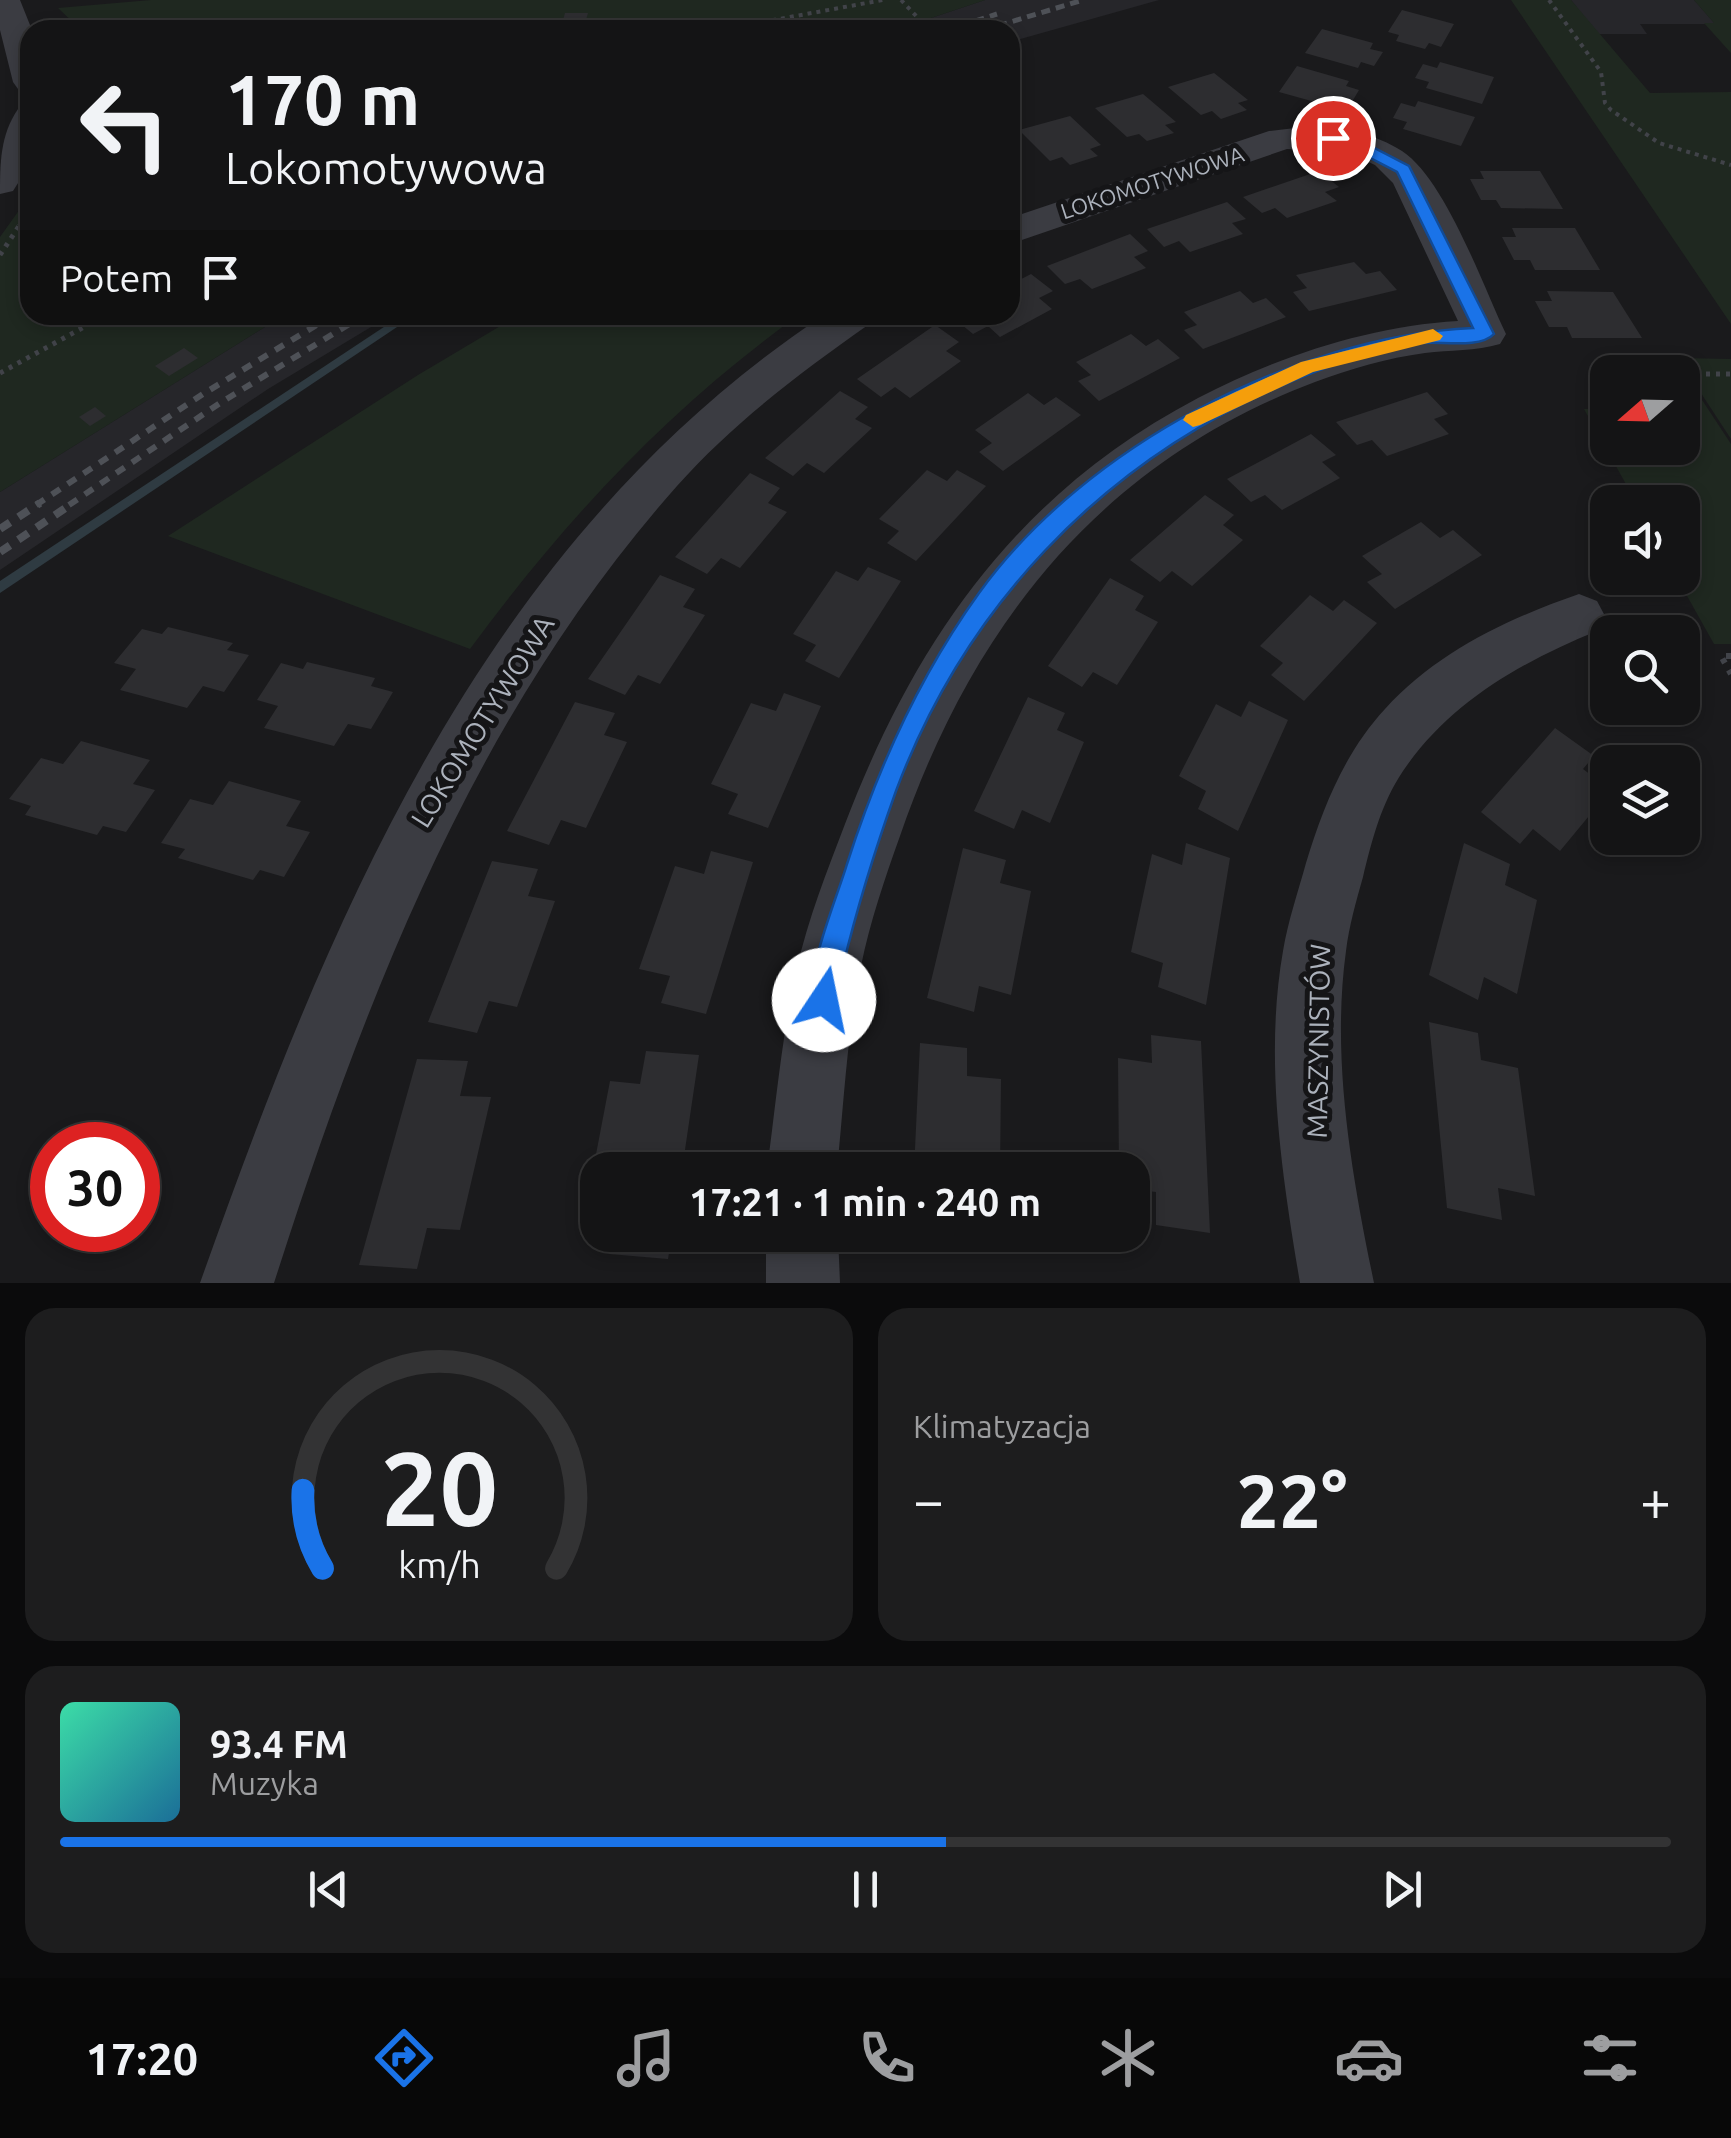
<!DOCTYPE html>
<html lang="pl">
<meta charset="utf-8">
<style>
:root{--surface:#141415;--page:#1d1d1e;--text:#f1f3f6;--muted:#9d9ea0;--line:#333334;--accent:#1a73e8}
body{margin:0;font-family:Ubuntu,sans-serif;background:var(--page);color:var(--text);height:100vh;display:flex;flex-direction:column;font-size:38px;white-space:nowrap}
*{box-sizing:border-box;margin:0}
p{font-size:32px;color:var(--muted)}
.icon{flex:none;width:55px;height:55px;fill:none;stroke:currentColor;stroke-width:2;stroke-linecap:round;stroke-linejoin:round}
.map{position:relative;height:1283px;overflow:hidden}
.side{display:flex;flex-direction:column;gap:25px;padding:25px;background:#0b0b0c;flex:1}
.side>*{flex:none}
.banner{position:absolute;left:20px;top:20px;width:1000px;height:305px;border-radius:30px;box-shadow:0 5px 15px #0003,0 0 0 2px var(--line);background:#141415;color:var(--text);overflow:hidden}
.needle{width:65px;rotate:250deg}
.fabs{position:absolute;left:1590px;top:355px;display:grid;gap:20px}
.fabs a{display:grid;place-items:center;width:110px;height:110px;border-radius:20px;background:var(--surface);box-shadow:0 5px 15px #0003,0 0 0 2px var(--line);font-size:50px}
.speed{position:absolute;left:30px;top:1122px;display:flex;gap:20px;font-size:50px;font-weight:700;text-align:center}
.speed>*{display:grid;place-content:center;width:130px;height:130px;border-radius:50%;background:var(--surface);box-shadow:0 5px 15px #0003,0 0 0 2px var(--line);line-height:1}
.speed .limit{border:15px solid #d22;background:#fff;color:#111}
.pin{position:absolute;display:grid;place-items:center;width:85px;height:85px;color:#fff;margin:-42px;border:5px solid #fff;border-radius:50%;box-shadow:0 2px 10px #0007}
.me{position:absolute;width:110px;margin:-55px;rotate:11deg;stroke-linejoin:round;filter:drop-shadow(0 0 8px #0008)}
.turn{display:flex;align-items:center;gap:35px;height:210px;padding:0 40px;font-size:45px}
.turn .icon{width:130px;height:130px;stroke-width:2.5}
.turn b{display:block;font-size:70px;line-height:85px}
.then{display:flex;align-items:center;height:95px;padding:0 40px;background:#0003;gap:20px;font-size:38px}
.big{font-size:75px;font-weight:700;line-height:1.1}
.side .widget{flex:1;display:flex;flex-direction:column;justify-content:center;gap:15px;min-width:0;padding:0 35px;border-radius:30px;background:var(--page)}
.side .dial{align-items:center;gap:0}
.dial svg{height:260px;overflow:visible;fill:none;stroke:var(--line);stroke-width:7;stroke-linecap:round;text-anchor:middle}
.dial text{fill:var(--text);stroke:none}
.song{display:flex;align-items:center;gap:30px}
.cover{width:120px;height:120px;border-radius:15px;background:linear-gradient(135deg,hsl(160 70% 55%),hsl(200 70% 35%))}
.played{height:10px;border-radius:5px;background:linear-gradient(90deg,var(--accent) 55%,var(--line) 55%)}
.keys{display:flex;justify-content:space-around;direction:ltr}
.heat{display:flex;justify-content:space-between;align-items:center;font-size:55px;direction:ltr}
.side .tiles{flex:1;display:grid;gap:25px;grid-template-columns:1fr 1fr}
.widget:last-child{grid-column:span 2}
.trip{position:absolute;left:580px;top:1152px;width:570px;height:100px;border-radius:30px;background:var(--surface);box-shadow:0 5px 15px #0003,0 0 0 2px var(--line);font-weight:700;line-height:100px;text-align:center}
.tab-bar{display:flex;height:160px;justify-content:space-around;align-items:center;background:#080808;color:var(--muted)}
.tab-bar .icon{width:70px;height:70px}
.tab-bar .on{color:var(--accent)}
.tab-bar b{font-size:45px;color:var(--text)}
.map>svg:first-child{display:block}
.built{fill:#26262a}
.green{fill:#1f2820}
.lines{fill:none;stroke-linecap:round;stroke-linejoin:round}
.stream{fill:#2f3b42;fill-rule:evenodd}
.building{fill:#2d2d30}
.path-far2{stroke:#414349;stroke-width:4;stroke-dasharray:4 5;stroke-linecap:butt}
.path-far1{stroke:#414349;stroke-width:5;stroke-dasharray:4 6;stroke-linecap:butt}
.path{stroke:#414349;stroke-width:6;stroke-dasharray:5 8;stroke-linecap:butt}
.minor{fill:#3b3c42;fill-rule:evenodd}
.rail-far2{stroke:#4e5157;stroke-width:5;stroke-dasharray:9 6;stroke-linecap:butt}
.rail-far1{stroke:#4e5157;stroke-width:6;stroke-dasharray:10 9;stroke-linecap:butt}
.rail{stroke:#4e5157;stroke-width:8;stroke-dasharray:12 10;stroke-linecap:butt}
.route{fill:#1a73e8;stroke:#114b97;stroke-width:2.5}
.slow{fill:#f59e0b}
.labels{text-anchor:middle;dominant-baseline:central;stroke-width:10;stroke-linejoin:round;paint-order:stroke}
.far-street-label{font-size:22px;fill:#acb2bc;stroke:#151517}
.street-label{font-size:28px;fill:#acb2bc;stroke:#151517}
</style>
<div class="map">
<svg width="1731" height="1283" viewBox="0 0 1731 1283">
<rect width="100%" height="100%" fill="#1a1a1c"/>
<g class="built">
<polygon points="985,0 1159,0 1010,42 1010,30 895,30"/>
<polygon points="1571,0 1694,0 1715,24 1640,24 1647,34 1598,34"/>
<polygon points="284,315 391,315 268,389 0,570 0,492"/>
</g>
<g class="green">
<polygon points="151,0 985,0 895,30 141,30 144,23 80,29 58,8"/>
<polygon points="1511,0 1571,0 1650,93 1731,92 1731,324"/>
<polygon points="1694,0 1731,0 1731,53 1704,23 1714,23"/>
<polygon points="30,195 30,315 284,315 0,492 0,237"/>
<path d="M519,315H799C669,408 565,520 470,649L168,536L418,375Z"/>
<polygon points="1678,358 1731,359 1731,439"/>
<polygon points="1604,371 1683,371 1731,444 1731,644 1714,644 1677,578 1682,578 1682,502 1636,502 1584,409 1607,409 1608,448 1682,448 1682,372 1608,372 1607,378"/>
</g>
<g class="lines">
<polygon class="stream" points="402,315 415,315 0,593 0,581"/>
</g>
<g class="building">
<polygon points="1402,10 1454,24 1441,47 1429,43 1425,49 1396,41 1399,35 1388,32"/>
<polygon points="565,13 588,13 584,27 561,27"/>
<polygon points="1322,29 1373,43 1370,49 1383,52 1374,66 1361,62 1358,68 1305,53"/>
<polygon points="1440,62 1494,77 1482,104 1426,88 1429,82 1415,78 1423,64 1437,68"/>
<polygon points="1297,66 1349,81 1346,86 1359,90 1350,105 1337,101 1333,107 1279,92"/>
<polygon points="1214,73 1248,100 1238,103 1247,110 1221,119 1212,111 1201,115 1168,87"/>
<polygon points="1143,94 1176,122 1165,125 1174,133 1147,141 1139,134 1127,137 1095,108"/>
<polygon points="1418,101 1475,117 1461,146 1403,129 1407,122 1393,118 1401,103 1415,107"/>
<polygon points="1070,116 1101,145 1090,149 1098,156 1070,165 1062,157 1050,161 1019,130"/>
<polygon points="1319,171 1339,187 1325,192 1337,201 1287,218 1275,208 1262,213 1243,197"/>
<polygon points="1480,171 1540,171 1563,209 1501,208 1496,200 1481,200 1470,179 1484,179"/>
<polygon points="1227,202 1246,219 1232,223 1243,234 1190,252 1179,241 1164,247 1147,229"/>
<polygon points="1512,228 1575,228 1600,270 1535,270 1530,260 1514,260 1502,237 1516,237"/>
<polygon points="1130,234 1148,251 1134,257 1146,268 1092,289 1080,279 1065,284 1047,266"/>
<polygon points="1354,262 1366,274 1380,271 1397,290 1309,311 1293,292 1307,288 1296,275"/>
<polygon points="1031,274 1053,291 1039,298 1052,309 1000,337 988,326 973,334 950,315 1010,315 1010,285"/>
<polygon points="1240,291 1253,303 1266,298 1286,317 1203,349 1184,330 1197,325 1184,312"/>
<polygon points="1547,291 1613,292 1642,338 1572,338 1567,327 1549,327 1535,301 1552,301"/>
<polygon points="935,325 959,342 946,351 961,361 910,398 895,387 881,397 857,379"/>
<polygon points="1131,334 1146,346 1158,339 1180,358 1099,401 1078,381 1091,375 1076,362"/>
<polygon points="184,348 198,358 169,376 155,366"/>
<polygon points="840,391 868,407 855,419 872,428 824,473 807,463 793,476 765,458"/>
<polygon points="1427,392 1448,414 1434,419 1449,434 1387,456 1372,440 1357,445 1336,422"/>
<polygon points="1028,393 1044,405 1056,397 1081,415 1003,471 979,452 992,443 975,430"/>
<polygon points="95,407 106,416 90,426 79,417"/>
<polygon points="1311,434 1336,455 1322,462 1340,478 1282,510 1265,495 1251,502 1227,479"/>
<polygon points="927,470 947,481 957,470 986,486 916,561 887,543 899,531 879,519"/>
<polygon points="750,473 780,488 768,503 787,512 740,568 721,558 707,574 675,557"/>
<polygon points="1205,495 1234,515 1223,525 1243,540 1192,586 1172,571 1160,582 1130,560"/>
<polygon points="1421,522 1440,538 1453,530 1482,555 1395,609 1367,582 1382,574 1362,556"/>
<polygon points="868,567 901,581 839,678 805,661 816,645 793,634 836,571 858,581"/>
<polygon points="660,575 695,589 683,607 705,615 660,684 638,675 625,695 588,679"/>
<polygon points="1110,578 1144,596 1135,610 1158,622 1117,685 1093,672 1082,687 1048,666"/>
<polygon points="1310,595 1333,611 1344,600 1377,623 1304,701 1271,675 1283,663 1260,646"/>
<polygon points="168,627 233,643 227,650 249,655 224,692 203,686 187,708 120,690 136,669 114,663 142,629 162,634"/>
<polygon points="307,662 375,678 371,686 393,692 371,729 348,724 334,746 264,728 278,706 257,700 281,663 303,669"/>
<polygon points="784,693 821,706 768,828 728,814 738,794 711,784 751,703 776,711"/>
<polygon points="1028,697 1065,713 1057,730 1084,742 1050,823 1022,810 1014,829 974,811"/>
<polygon points="1249,701 1288,720 1238,831 1198,809 1206,791 1179,776 1216,704 1241,717"/>
<polygon points="575,702 615,713 604,735 627,742 586,828 561,820 549,845 507,831"/>
<polygon points="1555,728 1594,756 1583,769 1608,788 1608,793 1560,851 1533,829 1520,844 1481,812"/>
<polygon points="81,741 150,760 133,784 155,790 126,832 103,826 97,835 25,815 31,806 9,799 41,758 63,764"/>
<polygon points="229,781 301,801 286,826 310,832 284,877 260,870 253,880 178,858 185,849 161,843 190,799 213,805"/>
<polygon points="1186,843 1230,858 1206,1005 1158,987 1163,963 1131,952 1152,854 1182,865"/>
<polygon points="1464,843 1510,864 1505,885 1537,900 1517,994 1484,977 1478,1000 1429,975"/>
<polygon points="963,848 1006,860 1000,883 1031,891 1011,995 979,986 974,1012 927,998"/>
<polygon points="711,851 753,862 706,1014 661,1003 670,976 639,969 675,866 704,874"/>
<polygon points="492,861 538,869 528,896 555,901 517,1007 489,1001 477,1033 428,1022"/>
<polygon points="1429,1022 1478,1033 1481,1060 1518,1068 1535,1196 1498,1188 1502,1220 1447,1208"/>
<polygon points="1151,1035 1201,1041 1210,1233 1156,1225 1156,1192 1132,1189 1132,1170 1119,1170 1118,1058 1152,1063"/>
<polygon points="920,1043 967,1048 967,1076 1001,1079 1000,1170 914,1170"/>
<polygon points="646,1051 699,1055 682,1170 598,1170 598,1214 585,1212 610,1081 640,1084"/>
<polygon points="417,1059 468,1061 460,1096 491,1097 460,1230 427,1228 417,1269 359,1265"/>
<polygon points="613,1235 672,1235 668,1259 609,1254"/>
</g>
<g class="lines">
<g class="path-far2">
<polyline points="901,0 918,18"/>
<polyline points="1549,0 1601,72 1605,103 1611,110 1659,143 1731,165"/>
<polyline points="719,30 883,0"/>
<polyline points="19,226 30,210"/>
</g>
<g class="path-far1">
<polyline points="0,255 21,223"/>
<polyline points="0,373 106,315"/>
<polyline points="1706,374 1731,374"/>
</g>
<polyline class="path" points="1731,656 1721,656 1731,674"/>
<g class="minor">
<polygon points="0,0 20,0 32,30 30,92 18,89 13,82 0,30"/>
<path d="M30,106V164L13,191L0,194C0,164 0,135 18,109Z"/>
<path d="M1312,126C1343,128 1376,134 1402,151C1445,179 1483,286 1506,334L1500,344C1476,351 1450,350 1425,353C1387,358 1350,369 1315,382C1101,463 973,624 900,836C885,878 870,922 861,966C847,1033 844,1102 837,1170H767C776,1103 782,1034 797,968C808,919 827,871 845,824C916,638 1019,492 1198,398C1277,357 1369,326 1458,321L1393,183L1375,165L1347,152L1287,149L1010,244V218L1269,131Z"/>
<path d="M824,315H874L868,325C800,373 733,423 677,486C474,715 366,996 274,1283H200C331,913 484,541 824,315Z"/>
<path d="M1579,594L1597,601L1605,616L1597,631C1521,662 1450,702 1403,771C1381,804 1372,840 1363,877C1356,902 1349,926 1346,951C1331,1060 1352,1176 1374,1283H1300C1282,1176 1264,1059 1283,951C1288,921 1298,892 1306,863C1323,807 1345,752 1385,709C1437,652 1507,619 1579,594Z"/>
<polygon points="766,1235 838,1235 840,1283 766,1283"/>
</g>
<g class="rail-far2">
<polyline points="947,30 997,14"/>
<polyline points="984,30 1083,0"/>
</g>
<g class="rail-far1">
<polyline points="36,505 203,394 333,315"/>
<polyline points="69,505 220,403 364,315"/>
</g>
<g class="rail">
<polyline points="0,529 40,503"/>
<polyline points="0,552 73,503"/>
</g>
</g>
<path class="route" d="M1333,134L1357,139L1409,166L1494,334C1480,349 1441,341 1421,343C1372,349 1321,368 1276,388C1099,466 964,609 896,791C876,847 857,908 843,966C840,981 840,996 834,1010L824,1014L814,1010C802,979 837,898 847,864C878,767 920,675 979,593C1084,447 1295,336 1473,328L1397,172L1347,146L1327,142V135Z"/>
<polygon class="slow" points="1433,329 1443,336 1440,340 1313,372 1200,425 1193,427 1183,420 1186,415 1301,362"/>
<g class="labels">
<g class="far-street-label">
<text transform="translate(1152 182) rotate(-18)">LOKOMOTYWOWA</text>
</g>
<g class="street-label">
<text transform="translate(482 721) rotate(-58)">LOKOMOTYWOWA</text>
<text transform="translate(1318 1041) rotate(-89)">MASZYNISTÓW</text>
</g>
</g>
</svg>
<div class="fabs">
<a><svg class="needle" viewBox="-14 -14 28 28"><path d="M0-13l5 13h-10z" fill="#e53935"/><path d="M0 13l5-13h-10z" fill="#9d9ea0"/></svg></a>
<a><svg class="icon" aria-label="sound" viewBox="0 0 24 24"><path d="M4 9h4l5-4v14l-5-4H4zM17 9q2 3 0 6"/></svg></a>
<a><svg class="icon" aria-label="search" viewBox="0 0 24 24"><circle cx="10" cy="10" r="6"/><path d="M15 15l6 6"/></svg></a>
<a><svg class="icon" aria-label="layers" viewBox="0 0 24 24"><path d="M12 4l9 5-9 5-9-5zM3 14l9 5 9-5"/></svg></a>
</div>
<div class="speed"><div class="limit">30</div></div>
<div class="pin" style="left:1333px;top:138px;background:#d93025"><svg class="icon" aria-label="arrive" viewBox="0 0 24 24"><path d="M6 21V4h12l-3 4 3 4H6"/></svg></div>
<svg class="me" style="left:824px;top:1000px" viewBox="-20 -20 40 40"><circle r="19" fill="#fff"/><path d="M0-13L10 11 0 6-10 11z" fill="#1a73e8"/></svg>
<div class="trip">17:21 · 1 min · 240 m</div>
<div class="banner">
<div class="turn"><svg class="icon" aria-label="left" viewBox="0 0 24 24"><path d="M17 20v-9H6M10 6l-5 5 5 5"/></svg><div><b>170 m</b>Lokomotywowa</div></div>
<div class="then">Potem<svg class="icon" aria-label="arrive" viewBox="0 0 24 24"><path d="M6 21V4h12l-3 4 3 4H6"/></svg></div>
</div>
</div>
<section class="side">
<div class="tiles">
<div class="widget dial"><svg viewBox="0 0 100 80">
<path d="M14 69A42 42 0 1 1 86 69"/>
<path d="M14 69A42 42 0 0 1 8 45" stroke="#1a73e8"/>
<text x="50" y="56" font-size="32" font-weight="700">20</text>
<text x="50" y="72" font-size="11">km/h</text>
</svg></div>
<div class="widget"><p>Klimatyzacja</p>
<div class="heat"><a>−</a><b class="big">22°</b><a>+</a></div>
</div>
<div class="widget">
<div class="song"><i class="cover"></i><div><b>93.4 FM</b><p>Muzyka</p></div></div>
<div class="played"></div>
<div class="keys"><svg class="icon" aria-label="previous" viewBox="0 0 24 24"><path d="M18 5L8 12l10 7zM5 5v14"/></svg><svg class="icon" aria-label="pause" viewBox="0 0 24 24"><path d="M8 5v14M16 5v14"/></svg><svg class="icon" aria-label="next" viewBox="0 0 24 24"><path d="M6 5l10 7-10 7zM19 5v14"/></svg></div>
</div>
</div>
</section>
<nav class="tab-bar">
<b>17:20</b>
<svg class="icon on" aria-label="directions" viewBox="0 0 24 24"><path d="M12 3l9 9-9 9-9-9zM9 14v-3h6M13 9l2 2-2 2"/></svg>
<svg class="icon" aria-label="music" viewBox="0 0 24 24"><path d="M9 18V5l10-2v13"/><circle cx="6" cy="18" r="3"/><circle cx="16" cy="16" r="3"/></svg>
<svg class="icon" aria-label="phone" viewBox="0 0 24 24"><path d="M5 4h4l2 5-3 2q2 4 5 5l2-3 5 2v4C11 20 4 13 5 4z"/></svg>
<svg class="icon" aria-label="climate" viewBox="0 0 24 24"><path d="M12 3v18M4 7l16 10M4 17L20 7"/></svg>
<svg class="icon" aria-label="car" viewBox="0 0 24 24"><path d="M5 17H2v-5l4-1 3-4h7l3 4 3 1v5h-3M9 17h6M6 11h13"/><circle cx="7" cy="17" r="2"/><circle cx="17" cy="17" r="2"/></svg>
<svg class="icon" aria-label="filters" viewBox="0 0 24 24"><path d="M4 7h16M4 17h16"/><circle cx="9" cy="7" r="2"/><circle cx="15" cy="17" r="2"/></svg>
</nav>
